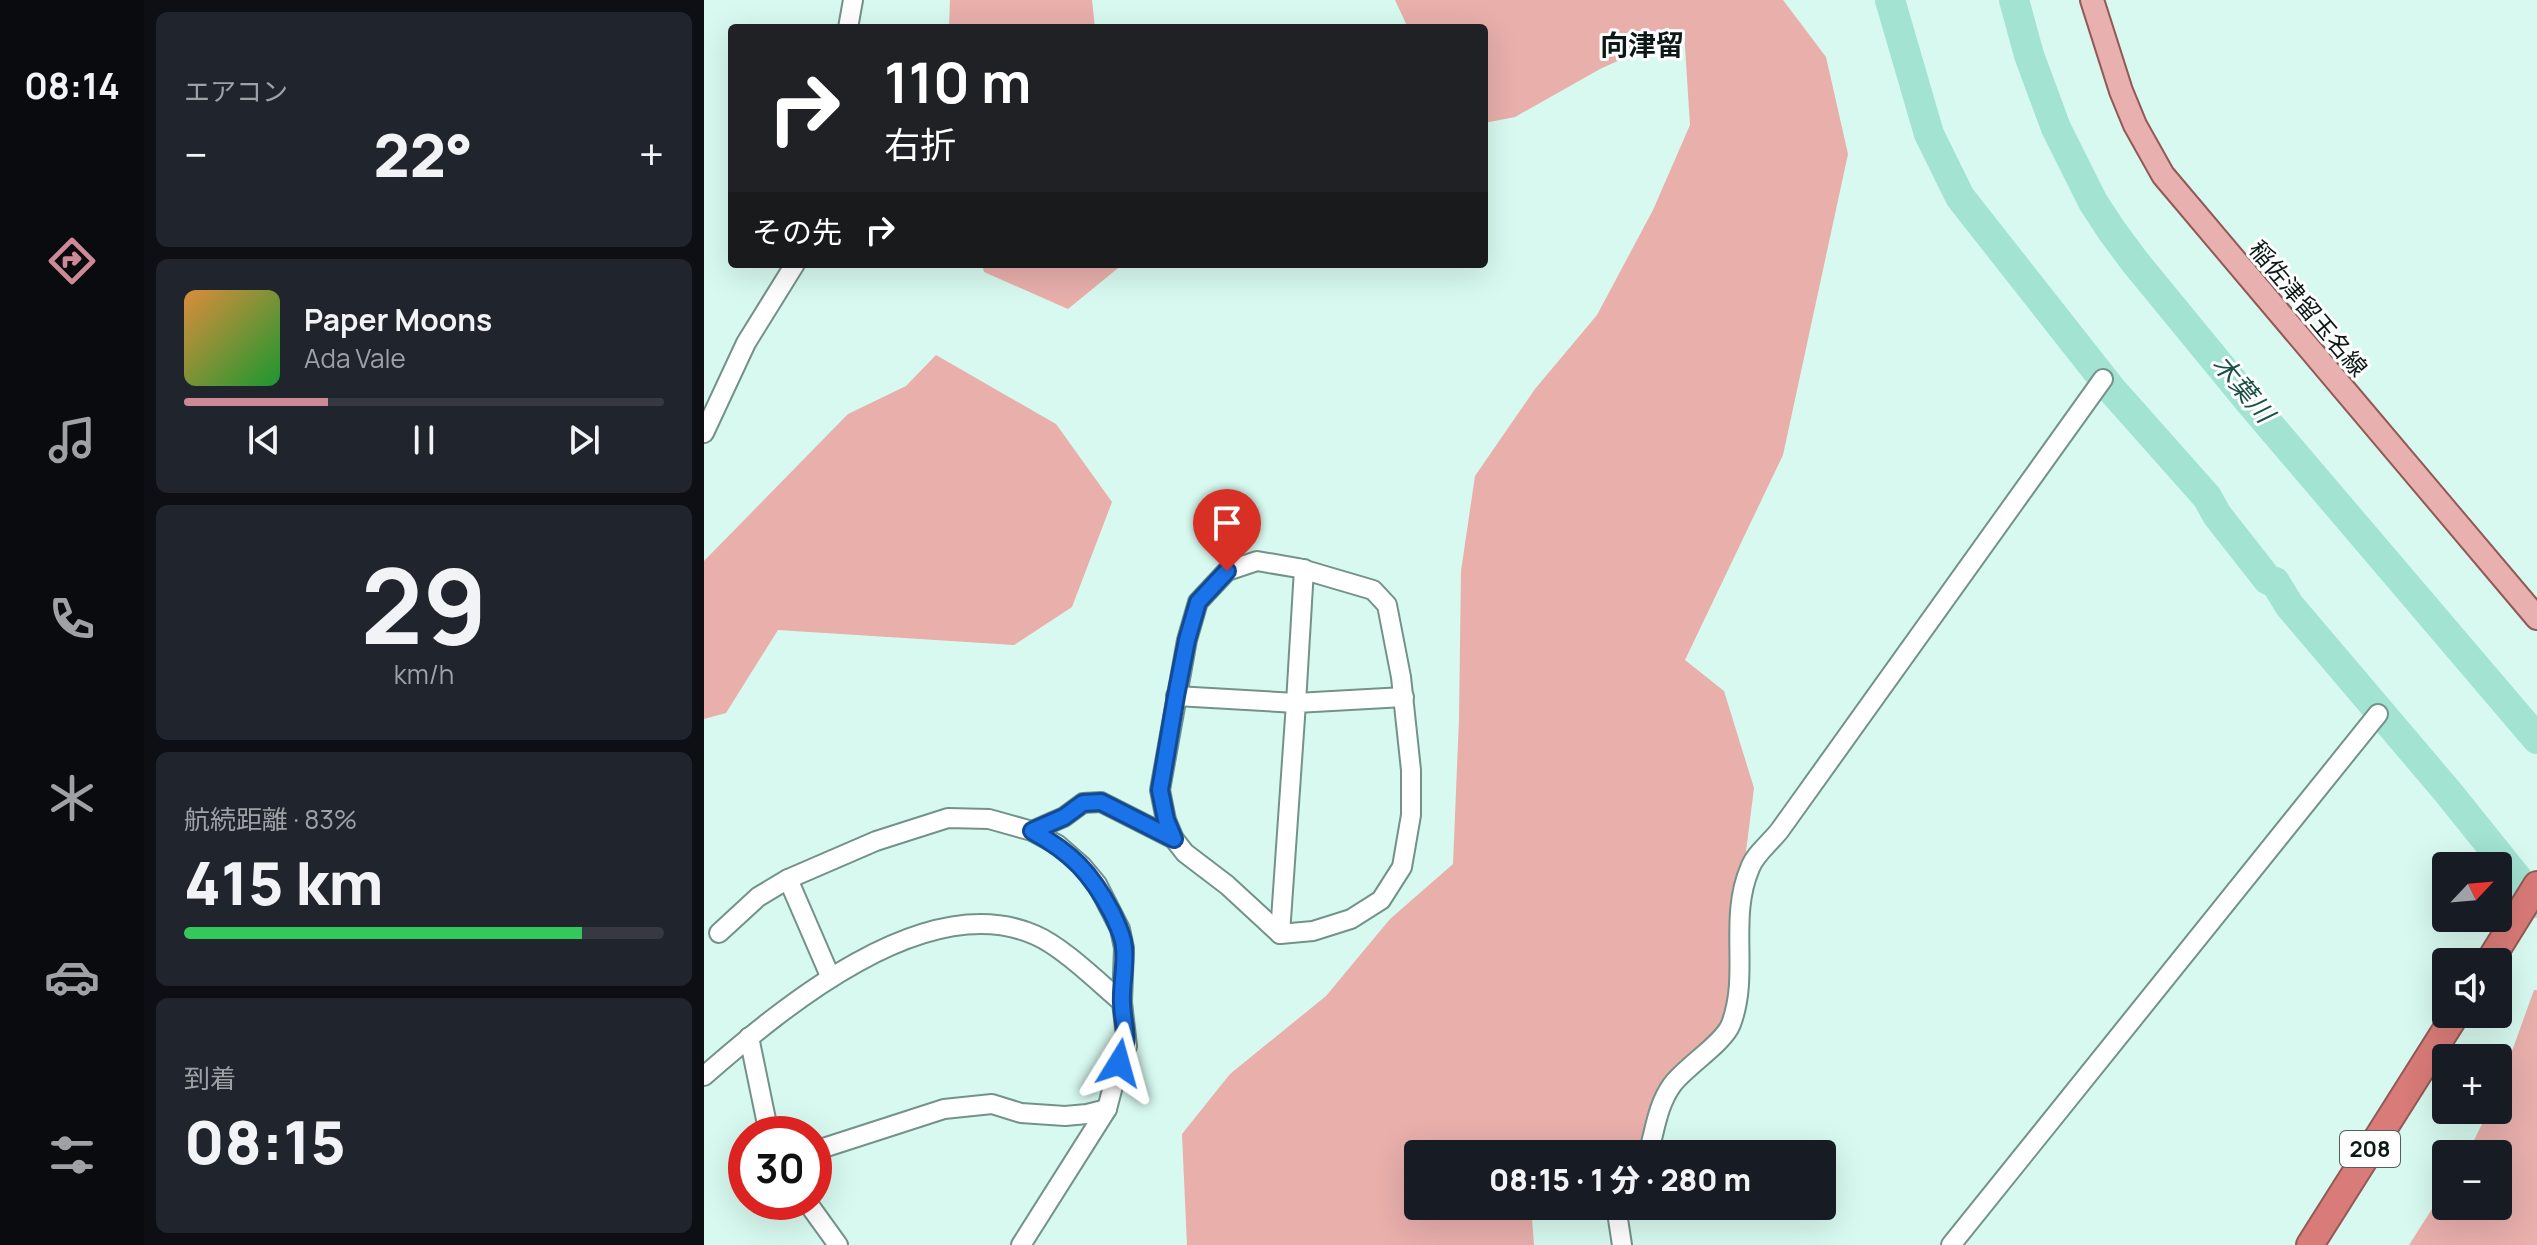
<!DOCTYPE html>
<html lang="ja">
<meta charset="utf-8">
<style>
:root{--surface:#171b24;--page:#20242c;--text:#f1f3f6;--muted:#9ea1a6;--line:#363941;--accent:#ce8997}
body{margin:0;font-family:Manrope,"Noto Sans JP",sans-serif;background:var(--page);color:var(--text);height:100vh;display:flex;flex-direction:column;font-size:30px;white-space:nowrap}
*{box-sizing:border-box;margin:0}
p{font-size:26px;color:var(--muted)}
.icon{flex:none;width:44px;height:44px;fill:none;stroke:currentColor;stroke-width:2;stroke-linecap:round;stroke-linejoin:round}
.map{position:relative;flex:1;overflow:hidden}
.panel{display:flex;flex-direction:column;gap:12px;padding:12px;background:#0d0f14;width:560px}
.panel>*{flex:none}
.guide{position:absolute;left:24px;top:24px;width:760px;height:244px;border-radius:8px;box-shadow:0 8px 32px #0002;background:#202124;color:#fff;overflow:hidden}
.needle{width:52px;rotate:64deg}
.buttons{position:absolute;left:1728px;top:852px;display:grid;gap:16px}
.buttons a{display:grid;place-items:center;width:80px;height:80px;border-radius:8px;background:var(--surface);box-shadow:0 8px 32px #0002;font-size:40px}
.speed{position:absolute;left:24px;top:1116px;display:flex;gap:16px;font-size:40px;font-weight:700;text-align:center}
.speed>*{display:grid;place-content:center;width:104px;height:104px;border-radius:50%;background:var(--surface);box-shadow:0 8px 32px #0002;line-height:1}
.speed .limit{border:12px solid #d22;background:#fff;color:#111}
.pin{position:absolute;display:grid;place-items:center;width:68px;height:68px;color:#fff;margin:-82px -34px;border-radius:50% 50% 50% 0;rotate:-45deg;box-shadow:0 0 8px #0007}
.pin .icon{rotate:45deg}
.me{position:absolute;width:88px;margin:-44px;rotate:8deg;stroke-linejoin:round;filter:drop-shadow(0 0 6px #0008)}
.turn{display:flex;align-items:center;gap:28px;height:168px;padding:0 24px;font-size:36px}
.turn .icon{width:104px;height:104px;stroke-width:2.5}
.turn b{display:block;font-size:56px;line-height:68px}
.then{display:flex;align-items:center;height:76px;padding:0 24px;background:#0003;gap:16px;font-size:30px}
.big{font-size:60px;font-weight:800;line-height:1.1}
.panel .widget{flex:1;display:flex;flex-direction:column;justify-content:center;gap:12px;min-width:0;padding:0 28px;border-radius:12px;background:var(--page)}
.panel .dial{align-items:center;gap:0}
.dial b{font-size:104px;line-height:1}
.song{display:flex;align-items:center;gap:24px}
.cover{width:96px;height:96px;border-radius:12px;background:linear-gradient(135deg,hsl(30 70% 55%),hsl(130 70% 35%))}
.played{height:8px;border-radius:4px;background:linear-gradient(90deg,var(--accent) 30%,var(--line) 30%)}
.keys{display:flex;justify-content:space-around;direction:ltr}
.heat{display:flex;justify-content:space-between;align-items:center;font-size:44px;direction:ltr}
.charge{height:12px;border-radius:6px;background:linear-gradient(90deg,#34c759 83%,var(--line) 0)}
.trip{position:absolute;left:700px;top:1140px;width:432px;height:80px;border-radius:8px;background:var(--surface);box-shadow:0 8px 32px #0002;font-weight:800;line-height:80px;text-align:center}
main{display:flex;flex:1;min-height:0}
.menu{display:flex;flex-direction:column;width:144px;justify-content:space-around;align-items:center;background:#090b0e;color:var(--muted)}
.menu .icon{width:56px;height:56px}
.menu .on{color:var(--accent)}
.menu b{font-size:36px;color:var(--text)}
.map>svg:first-child{display:block}
.green{fill:#e8afab}
.lines{fill:none;stroke-linecap:round;stroke-linejoin:round}
.river{stroke:#a2e3d2;stroke-width:30}
.minor-casing{stroke:#739289;stroke-width:22}
.major-casing{stroke:#925956;stroke-width:26}
.highway-casing{stroke:#925956;stroke-width:30}
.minor{stroke:#fff;stroke-width:18}
.major{stroke:#e8b0ae;stroke-width:22}
.highway{stroke:#d97b78;stroke-width:26}
.route-casing{stroke:#114b97;stroke-width:20}
.route{stroke:#1a73e8;stroke-width:14}
.labels{text-anchor:middle;dominant-baseline:central;stroke-width:6;stroke-linejoin:round;paint-order:stroke}
.shield{fill:#fefefe;stroke:#555e5c;stroke-width:2}
.shield-label{font-size:22px;font-weight:bold;fill:#0d1916}
.street-label{font-size:24px;fill:#0d1916;stroke:#fefefe}
.water-label{font-size:26px;font-style:italic;fill:#1a5145;stroke:#fefefe}
.quarter-label{font-size:28px;font-weight:bold;fill:#0d1916;stroke:#fefefe}
</style>
<main>
<nav class="menu">
<b>08:14</b>
<svg class="icon on" aria-label="directions" viewBox="0 0 24 24"><path d="M12 3l9 9-9 9-9-9zM9 14v-3h6M13 9l2 2-2 2"/></svg>
<svg class="icon" aria-label="music" viewBox="0 0 24 24"><path d="M9 18V5l10-2v13"/><circle cx="6" cy="18" r="3"/><circle cx="16" cy="16" r="3"/></svg>
<svg class="icon" aria-label="phone" viewBox="0 0 24 24"><path d="M5 4h4l2 5-3 2q2 4 5 5l2-3 5 2v4C11 20 4 13 5 4z"/></svg>
<svg class="icon" aria-label="climate" viewBox="0 0 24 24"><path d="M12 3v18M4 7l16 10M4 17L20 7"/></svg>
<svg class="icon" aria-label="car" viewBox="0 0 24 24"><path d="M5 17H2v-5l4-1 3-4h7l3 4 3 1v5h-3M9 17h6M6 11h13"/><circle cx="7" cy="17" r="2"/><circle cx="17" cy="17" r="2"/></svg>
<svg class="icon" aria-label="filters" viewBox="0 0 24 24"><path d="M4 7h16M4 17h16"/><circle cx="9" cy="7" r="2"/><circle cx="15" cy="17" r="2"/></svg>
</nav>
<section class="panel">
<div class="widget"><p>エアコン</p>
<div class="heat"><a>−</a><b class="big">22°</b><a>+</a></div>
</div>
<div class="widget">
<div class="song"><i class="cover"></i><div><b>Paper Moons</b><p>Ada Vale</p></div></div>
<div class="played"></div>
<div class="keys"><svg class="icon" aria-label="previous" viewBox="0 0 24 24"><path d="M18 5L8 12l10 7zM5 5v14"/></svg><svg class="icon" aria-label="pause" viewBox="0 0 24 24"><path d="M8 5v14M16 5v14"/></svg><svg class="icon" aria-label="next" viewBox="0 0 24 24"><path d="M6 5l10 7-10 7zM19 5v14"/></svg></div>
</div>
<div class="widget dial"><b>29</b><p>km/h</p></div>
<div class="widget"><p>航続距離 · 83%</p><b class="big">415 km</b><div class="charge"></div></div>
<div class="widget"><p>到着</p><b class="big">08:15</b></div>
</section>
<div class="map">
<svg width="1833" height="1245" viewBox="0 0 1833 1245">
<rect width="100%" height="100%" fill="#d7f9ef"/>
<g class="green">
<polygon points="246,0 388,0 391,28 245,28"/>
<polygon points="691,0 1079,0 1122,57 1144,154 1079,455 981,660 1020,691 1050,788 1036,899 1026,1028 968,1085 944,1154 854,1154 840,1141 836,1154 714,1154 714,1206 827,1206 830,1245 483,1245 478,1134 526,1074 622,996 686,919 749,864 755,719 757,571 771,476 831,389 893,315 949,210 986,125 980,31 896,69 811,117 780,123 780,28 704,28"/>
<polygon points="278,264 419,264 364,309 280,272"/>
<polygon points="232,355 352,424 408,502 368,607 310,645 74,630 22,713 0,719 0,561 144,414 202,386"/>
<polygon points="1830,990 1833,990 1833,1245 1705,1245 1742,1187 1742,1206 1794,1206 1794,1154 1763,1154 1785,1110 1794,1110 1794,1090"/>
</g>
<g class="lines">
<g class="river">
<polyline points="1186,0 1225,134 1256,197 1408,390 1503,497 1513,515 1564,580 1571,582 1585,605 1743,791 1833,903"/>
<polyline points="1310,0 1325,55 1352,128 1389,202 1408,231 1431,262 1545,401 1833,739"/>
</g>
<defs>
<g id="minor">
<polyline points="144,28 149,0"/>
<polyline points="0,433 42,343 91,264"/>
<polygon points="553,561 594,568 669,590 683,605 697,677 707,770 707,815 698,867 677,900 647,919 609,931 576,934 523,885 481,853 470,839 462,820 456,790 483,640 494,602 523,571"/>
<polyline points="472,696 592,703 600,569"/>
<polyline points="328,831 360,817 379,803 397,802 470,839"/>
<polyline points="84,879 126,976"/>
<polyline points="15,933 54,897 84,879 172,841 244,818 285,819 328,831 354,845 378,866 393,884 416,929 420,948 418,1002 423,1046 415,1063 403,1109 317,1245"/>
<polyline points="576,934 592,703 700,697"/>
<polyline points="45,1037 65,1134"/>
<path d="M0,1076C77,1009 221,887 331,935C359,947 394,982 418,1002"/>
<polyline points="110,1151 240,1109 288,1104 317,1113 361,1116 383,1114 403,1109"/>
<path d="M944,1154C951,1131 953,1106 968,1085C981,1067 1020,1043 1027,1024C1046,974 1024,919 1046,868C1051,854 1067,842 1076,830L1399,379"/>
<polyline points="103,1202 134,1245"/>
<polyline points="912,1206 918,1245"/>
<polyline points="1247,1245 1674,714"/>
</g>
<polyline id="major" points="1388,0 1417,91 1431,125 1459,175 1833,618"/>
<g id="highway">
<polyline points="1785,962 1833,885"/>
<polyline points="1606,1245 1752,1014"/>
</g>
</defs>
<use href="#minor" class="minor-casing"/>
<use href="#major" class="major-casing"/>
<use href="#highway" class="highway-casing"/>
<use href="#minor" class="minor"/>
<use href="#major" class="major"/>
<use href="#highway" class="highway"/>
</g>
<g class="lines">
<defs>
<path id="route" d="M415,1063C427,1037 419,1029 418,1003C417,985 422,966 420,947C419,935 413,924 408,913C387,873 368,853 328,831L360,817L379,803L397,802L470,839L462,820L456,790L472,696L483,640L494,602L523,571"/>
</defs>
<use href="#route" class="route-casing"/>
<use href="#route" class="route"/>
</g>
<g class="labels">
<rect class="shield" x="1636" y="1131" width="60" height="36" rx="6"/>
<g class="shield-label">
<text x="1666" y="1149">208</text>
</g>
<g class="street-label">
<text transform="translate(1605 308) rotate(50)">稲佐津留玉名線</text>
</g>
<g class="water-label">
<text transform="translate(1540 388) rotate(50)">木葉川</text>
</g>
<g class="quarter-label">
<text x="938" y="44">向津留</text>
</g>
</g>
</svg>
<div class="buttons">
<a><svg class="needle" viewBox="-14 -14 28 28"><path d="M0-13l5 13h-10z" fill="#e53935"/><path d="M0 13l5-13h-10z" fill="#9ea1a6"/></svg></a>
<a><svg class="icon" aria-label="sound" viewBox="0 0 24 24"><path d="M4 9h4l5-4v14l-5-4H4zM17 9q2 3 0 6"/></svg></a>
<a>+</a>
<a>−</a>
</div>
<div class="speed"><div class="limit">30</div></div>
<div class="pin" style="left:523px;top:571px;background:#d93025"><svg class="icon" aria-label="arrive" viewBox="0 0 24 24"><path d="M6 21V4h12l-3 4 3 4H6"/></svg></div>
<svg class="me" style="left:415px;top:1063px" viewBox="-20 -20 40 40"><path d="M0-17L14 15 0 8-14 15z" fill="#1a73e8" stroke="#fff" stroke-width="4"/></svg>
<div class="trip">08:15 · 1 分 · 280 m</div>
<div class="guide">
<div class="turn"><svg class="icon" aria-label="right" viewBox="0 0 24 24"><path d="M7 20v-9h11M14 6l5 5-5 5"/></svg><div><b>110 m</b>右折</div></div>
<div class="then">その先<svg class="icon" aria-label="right" viewBox="0 0 24 24"><path d="M7 20v-9h11M14 6l5 5-5 5"/></svg></div>
</div>
</div>
</main>
